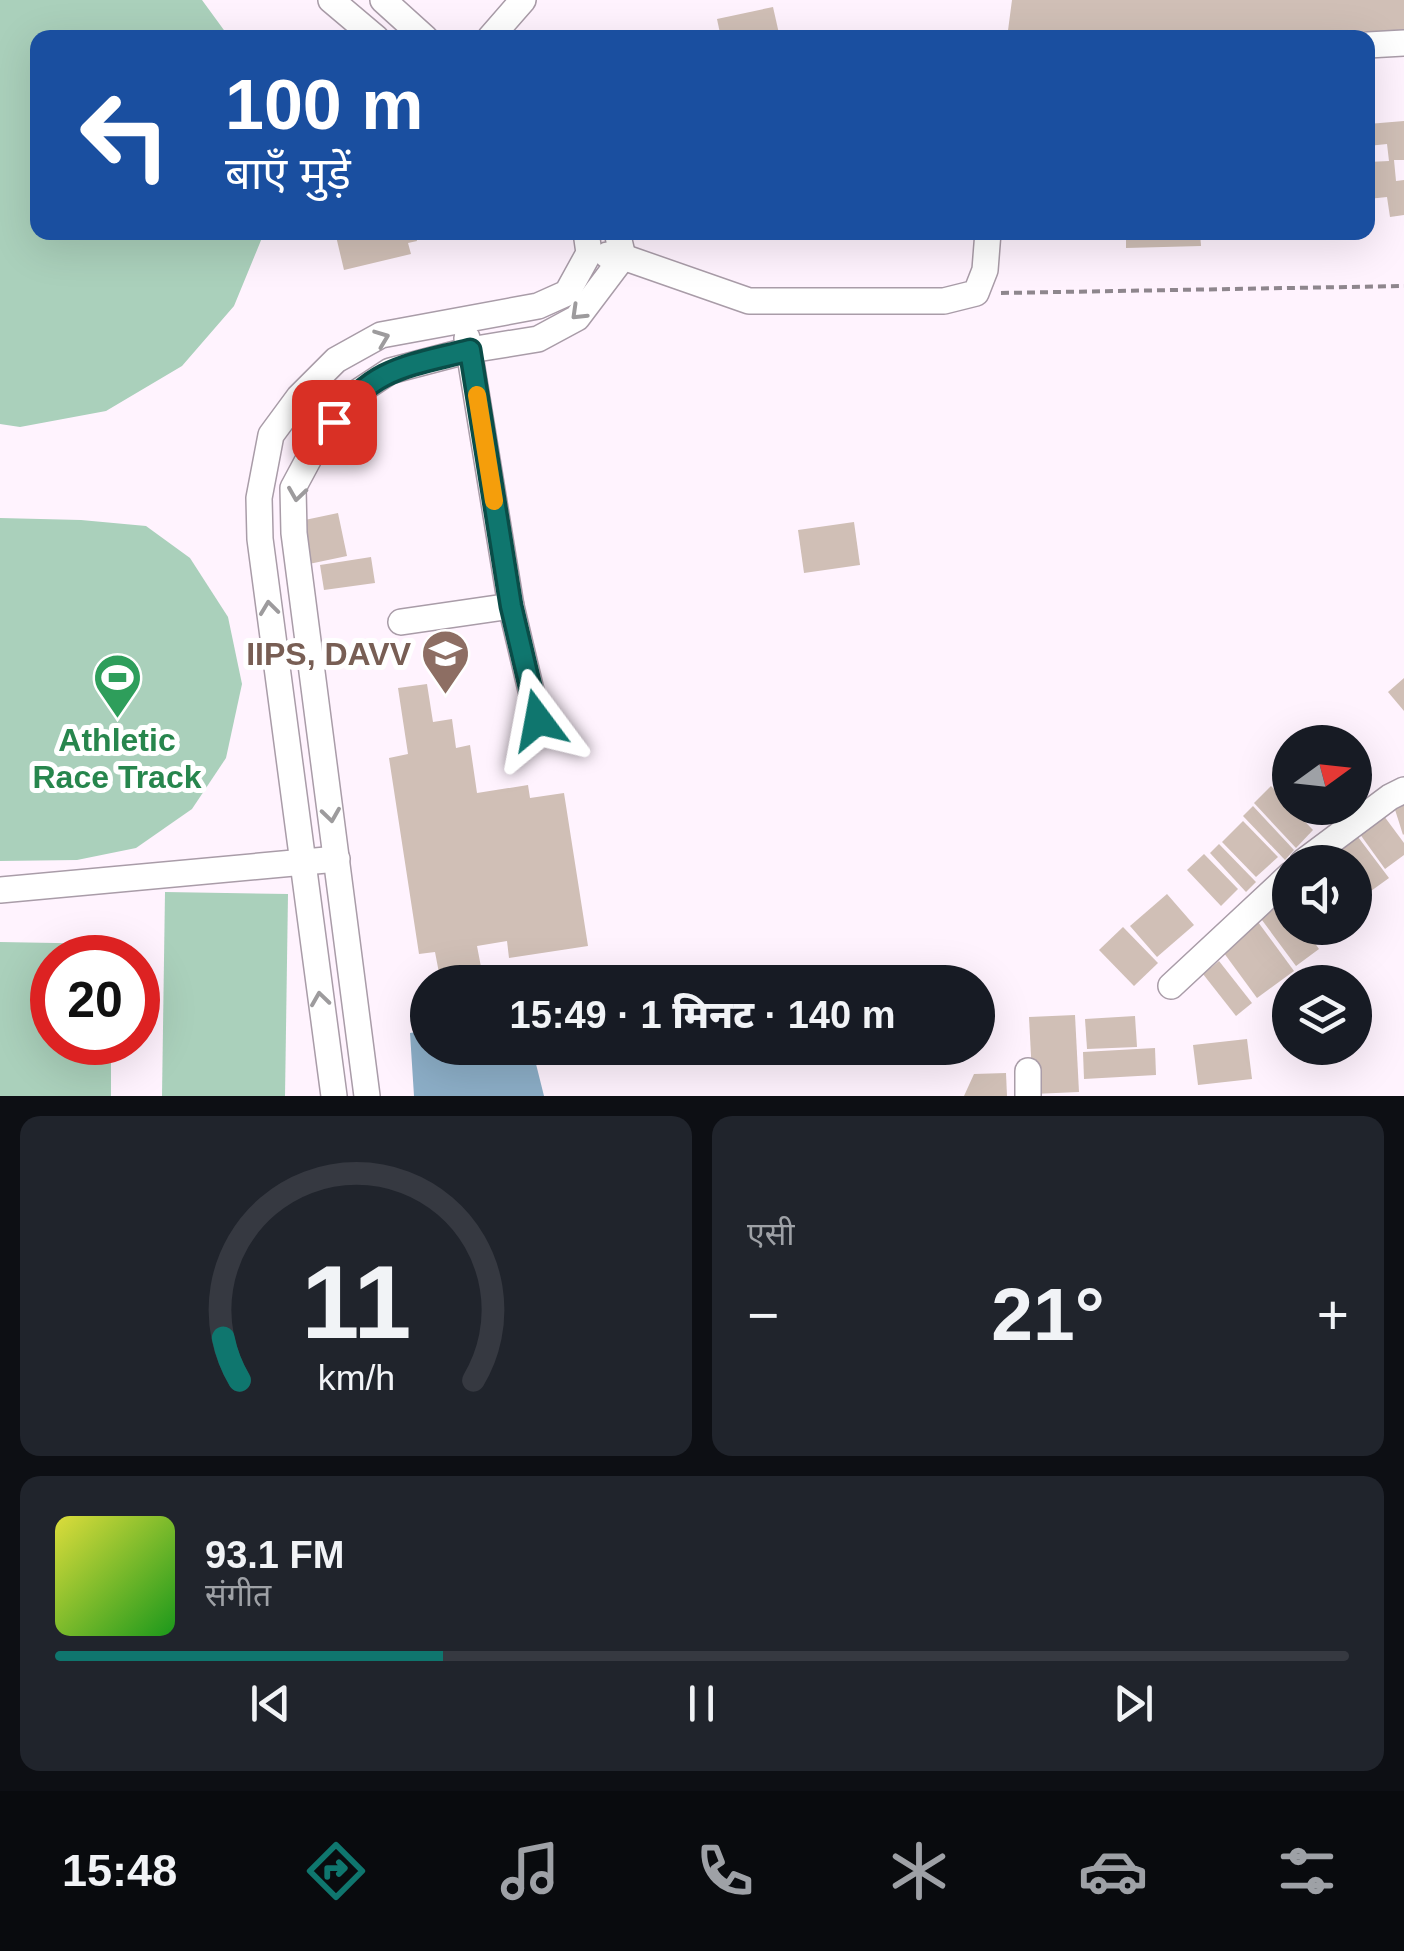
<!DOCTYPE html>
<html lang="hi">
<meta charset="utf-8">
<style>
:root{--surface:#171b24;--page:#20242c;--text:#f1f3f6;--muted:#9ea1a6;--line:#363941;--accent:#0f766e}
body{margin:0;font-family:Arial,"Noto Sans Devanagari",sans-serif;background:var(--page);color:var(--text);height:100vh;display:flex;flex-direction:column;font-size:38px;white-space:nowrap}
*{box-sizing:border-box;margin:0}
p{font-size:32px;color:var(--muted)}
.icon{flex:none;width:55px;height:55px;fill:none;stroke:currentColor;stroke-width:2;stroke-linecap:round;stroke-linejoin:round}
.map{position:relative;height:1096px;overflow:hidden}
.drawer{display:flex;flex-direction:column;gap:20px;padding:20px;background:#0d0f14;flex:1}
.drawer>*{flex:none}
.top-card{position:absolute;left:30px;top:30px;width:1345px;height:210px;border-radius:20px;box-shadow:0 10px 40px #0002;background:#1a4fa0;color:#fff;overflow:hidden}
.needle{width:65px;rotate:75deg}
.fabs{position:absolute;left:1272px;top:725px;display:grid;gap:20px}
.fabs a{display:grid;place-items:center;width:100px;height:100px;border-radius:50%;background:var(--surface);box-shadow:0 10px 40px #0002;font-size:50px}
.speed{position:absolute;left:30px;top:935px;display:flex;gap:20px;font-size:50px;font-weight:700;text-align:center}
.speed>*{display:grid;place-content:center;width:130px;height:130px;border-radius:50%;background:var(--surface);box-shadow:0 10px 40px #0002;line-height:1}
.speed .limit{border:15px solid #d22;background:#fff;color:#111}
.pin{position:absolute;display:grid;place-items:center;width:85px;height:85px;color:#fff;margin:-42px;border-radius:20px;box-shadow:0 5px 15px #0006}
.me{position:absolute;width:110px;margin:-55px;rotate:347deg;stroke-linejoin:round;filter:drop-shadow(0 0 8px #0008)}
.turn{display:flex;align-items:center;gap:35px;height:210px;padding:0 30px;font-size:45px}
.turn .icon{width:130px;height:130px;stroke-width:2.5}
.turn b{display:block;font-size:70px;line-height:85px}
.big{font-size:75px;font-weight:800;line-height:1.1}
.drawer .tile{flex:1;display:flex;flex-direction:column;justify-content:center;gap:15px;min-width:0;padding:0 35px;border-radius:20px;background:var(--page)}
.drawer .dial{align-items:center;gap:0}
.dial svg{height:260px;overflow:visible;fill:none;stroke:var(--line);stroke-width:7;stroke-linecap:round;text-anchor:middle}
.dial text{fill:var(--text);stroke:none}
.song{display:flex;align-items:center;gap:30px}
.cover{width:120px;height:120px;border-radius:15px;background:linear-gradient(135deg,hsl(60 70% 55%),hsl(120 70% 35%))}
.played{height:10px;border-radius:5px;background:linear-gradient(90deg,var(--accent) 30%,var(--line) 30%)}
.keys{display:flex;justify-content:space-around;direction:ltr}
.heat{display:flex;justify-content:space-between;align-items:center;font-size:55px;direction:ltr}
.drawer .tiles{flex:1;display:grid;gap:20px;grid-template-columns:1fr 1fr}
.tile:last-child{grid-column:span 2}
.trip{position:absolute;left:410px;top:965px;width:585px;height:100px;border-radius:50px;background:var(--surface);box-shadow:0 10px 40px #0002;font-weight:800;line-height:100px;text-align:center}
.tab-bar{display:flex;height:160px;justify-content:space-around;align-items:center;background:#090b0e;color:var(--muted)}
.tab-bar .icon{width:70px;height:70px}
.tab-bar .on{color:var(--accent)}
.tab-bar b{font-size:45px;color:var(--text)}
.map>svg:first-child{display:block}
.green{fill:#aad0bb}
.water{fill:#8caec7}
.building{fill:#d0bfb6}
.lines{fill:none;stroke-linecap:round;stroke-linejoin:round}
.minor-casing{stroke:#a99ca8;stroke-width:28}
.path{stroke:#8e868d;stroke-width:4;stroke-dasharray:8 5;stroke-linecap:butt}
.minor{stroke:#fff;stroke-width:25}
.oneway{stroke:#9d9b9d}
.route-casing{stroke:#0a4d48;stroke-width:25}
.route{stroke:#0f766e;stroke-width:18}
.slow{stroke:#f59e0b;stroke-width:18}
.labels{text-anchor:middle;dominant-baseline:central;stroke-width:10;stroke-linejoin:round;paint-order:stroke}
.education-label{font-size:32px;font-weight:bold;fill:#785e54;stroke:#fff;text-anchor:end}
.leisure-label{font-size:32px;font-weight:bold;fill:#27864d;stroke:#fff}
</style>
<div class="map">
<svg width="1404" height="1096" viewBox="0 0 1404 1096">
<rect width="100%" height="100%" fill="#fff3fe"/>
<g class="green">
<polygon points="0,0 202,0 229,37 38,38 38,232 264,233 234,306 182,366 106,411 20,427 0,424"/>
<polygon points="0,518 81,520 146,526 190,558 228,617 242,684 226,758 192,809 136,848 77,860 0,861"/>
<polygon points="165,892 288,894 285,1096 162,1096"/>
<polygon points="0,942 111,944 111,957 52,958 52,1042 111,1043 111,1096 0,1096"/>
</g>
<polygon class="water" points="427,1030 428,1048 532,1048 544,1096 414,1096 410,1033"/>
<g class="building">
<polygon points="1012,0 1404,0 1404,42 1368,38 1007,38"/>
<polygon points="773,7 780,38 721,38 717,19"/>
<polygon points="1404,121 1404,160 1394,160 1396,181 1404,180 1404,215 1390,217 1387,197 1368,199 1368,162 1389,161 1387,144 1368,146 1368,124"/>
<polygon points="335,232 415,232 417,241 408,243 411,254 344,270"/>
<polygon points="1126,232 1200,232 1201,246 1126,248"/>
<polygon points="338,513 347,556 309,564 300,521"/>
<polygon points="854,522 860,565 804,573 798,530"/>
<polygon points="371,557 375,583 324,590 320,565"/>
<polygon points="1404,678 1404,711 1388,692"/>
<polygon points="427,684 433,722 452,719 456,748 470,745 477,793 528,785 530,798 564,793 588,946 509,958 507,941 477,946 481,967 439,973 435,952 419,954 389,758 408,754 398,688"/>
<polygon points="1355,762 1371,779 1355,795"/>
<polygon points="1271,786 1313,830 1296,848 1254,803"/>
<polygon points="1404,796 1404,834 1403,835 1392,800"/>
<polygon points="1253,806 1294,850 1285,860 1243,816"/>
<polygon points="1381,812 1404,843 1404,855 1385,869 1357,830"/>
<polygon points="1243,821 1278,857 1256,877 1222,842"/>
<polygon points="1355,833 1389,878 1364,896 1355,885 1355,862 1339,862 1330,851"/>
<polygon points="1219,844 1256,882 1246,892 1210,853"/>
<polygon points="1204,854 1238,889 1221,906 1187,870"/>
<polygon points="1167,894 1194,925 1157,957 1130,926"/>
<polygon points="1280,895 1290,909 1290,928 1304,928 1319,949 1296,966 1256,912"/>
<polygon points="1258,922 1294,971 1257,998 1221,949"/>
<polygon points="1123,927 1158,963 1134,986 1099,950"/>
<polygon points="1308,928 1340,928 1319,943"/>
<polygon points="1219,961 1252,1003 1236,1016 1203,974"/>
<polygon points="1075,1015 1079,1092 1033,1094 1029,1017"/>
<polygon points="1135,1016 1137,1047 1087,1049 1085,1019"/>
<polygon points="1247,1039 1252,1079 1198,1085 1193,1045"/>
<polygon points="1155,1048 1156,1075 1084,1079 1083,1052"/>
<polygon points="1006,1073 1007,1096 964,1096 974,1074"/>
</g>
<g class="lines">
<defs>
<g id="minor">
<polyline points="331,0 376,38"/>
<polyline points="383,0 425,38"/>
<polyline points="490,38 523,0"/>
<polyline points="1368,45 1404,43"/>
<polyline points="607,255 623,257 749,301 944,301 976,293 985,270 988,232"/>
<polyline points="467,338 511,606 538,720"/>
<polyline points="401,622 511,606"/>
<polyline points="1303,862 1390,797 1404,790"/>
<polyline points="0,890 337,859"/>
<polyline points="1171,986 1290,875"/>
<polyline points="334,1096 260,539 259,498 271,435 299,397 336,360 381,335 538,306 567,293 589,253 586,232"/>
<polyline points="367,1096 294,533 293,488 315,447 352,396 390,371 470,350 538,339 577,318 623,257 617,232"/>
<polyline points="1028,1096 1028,1071"/>
</g>
</defs>
<use href="#minor" class="minor-casing"/>
<polyline class="path" points="1001,293 1404,286"/>
<use href="#minor" class="minor"/>
</g>
<defs><path id="oneway-chevron" d="M-2-3.5L2.5 0L-2 3.5" fill="none" stroke-width="1.6" stroke-linecap="round" stroke-linejoin="round" transform="scale(2.5)"/></defs>
<g class="oneway">
<use href="#oneway-chevron" transform="translate(578 313) rotate(136)"/>
<use href="#oneway-chevron" transform="translate(382 338) rotate(-21)"/>
<use href="#oneway-chevron" transform="translate(297 494) rotate(98)"/>
<use href="#oneway-chevron" transform="translate(269 608) rotate(-97)"/>
<use href="#oneway-chevron" transform="translate(331 815) rotate(82)"/>
<use href="#oneway-chevron" transform="translate(320 999) rotate(-98)"/>
</g>
<g class="lines">
<defs>
<path id="route" d="M334,422C373,367 408,366 470,350L511,606L538,720"/>
</defs>
<use href="#route" class="route-casing"/>
<use href="#route" class="route"/>
<polyline class="slow" points="477,395 494,501"/>
</g>
<defs>
<symbol id="university-pin" viewBox="-11 -11 22 30"><path d="M0 17L-7.5 6A9.5 9.5 0 1 1 7.5 6Z" fill="#8d6e63" stroke="#fff"/><path d="M0-5L7-2L0 1L-7-2ZM-4 1L0 2.5L4 1V4Q0 6-4 4Z" fill="#fff"/></symbol>
<symbol id="stadium-pin" viewBox="-11 -11 22 30"><path d="M0 17L-7.5 6A9.5 9.5 0 1 1 7.5 6Z" fill="#2e9e5b" stroke="#fff"/><path d="M0-5a6.5 5 0 1 0 0 10a6.5 5 0 1 0 0-10ZM-3.5-1.8h7v3.6h-7Z" fill="#fff"/></symbol>
</defs>
<g fill-rule="evenodd">
<use href="#university-pin" x="418" y="626" width="55" height="75"/>
<use href="#stadium-pin" x="90" y="650" width="55" height="75"/>
</g>
<g class="labels">
<g class="education-label">
<text x="411" y="654">IIPS, DAVV</text>
</g>
<g class="leisure-label">
<text x="117" y="740">Athletic<tspan x="117" dy="37">Race Track</tspan></text>
</g>
</g>
</svg>
<div class="fabs">
<a><svg class="needle" viewBox="-14 -14 28 28"><path d="M0-13l5 13h-10z" fill="#e53935"/><path d="M0 13l5-13h-10z" fill="#9ea1a6"/></svg></a>
<a><svg class="icon" aria-label="sound" viewBox="0 0 24 24"><path d="M4 9h4l5-4v14l-5-4H4zM17 9q2 3 0 6"/></svg></a>
<a><svg class="icon" aria-label="layers" viewBox="0 0 24 24"><path d="M12 4l9 5-9 5-9-5zM3 14l9 5 9-5"/></svg></a>
</div>
<div class="speed"><div class="limit">20</div></div>
<div class="pin" style="left:334px;top:422px;background:#d93025"><svg class="icon" aria-label="arrive" viewBox="0 0 24 24"><path d="M6 21V4h12l-3 4 3 4H6"/></svg></div>
<svg class="me" style="left:538px;top:720px" viewBox="-20 -20 40 40"><path d="M0-17L14 15 0 8-14 15z" fill="#0f766e" stroke="#fff" stroke-width="4"/></svg>
<div class="trip">15:49 · 1 मिनट · 140 m</div>
<div class="top-card">
<div class="turn"><svg class="icon" aria-label="left" viewBox="0 0 24 24"><path d="M17 20v-9H6M10 6l-5 5 5 5"/></svg><div><b>100 m</b>बाएँ मुड़ें</div></div>
</div>
</div>
<section class="drawer">
<div class="tiles">
<div class="tile dial"><svg viewBox="0 0 100 80">
<path d="M14 69A42 42 0 1 1 86 69"/>
<path d="M14 69A42 42 0 0 1 9 56" stroke="#0f766e"/>
<text x="50" y="56" font-size="32" font-weight="700">11</text>
<text x="50" y="72" font-size="11">km/h</text>
</svg></div>
<div class="tile"><p>एसी</p>
<div class="heat"><a>−</a><b class="big">21°</b><a>+</a></div>
</div>
<div class="tile">
<div class="song"><i class="cover"></i><div><b>93.1 FM</b><p>संगीत</p></div></div>
<div class="played"></div>
<div class="keys"><svg class="icon" aria-label="previous" viewBox="0 0 24 24"><path d="M18 5L8 12l10 7zM5 5v14"/></svg><svg class="icon" aria-label="pause" viewBox="0 0 24 24"><path d="M8 5v14M16 5v14"/></svg><svg class="icon" aria-label="next" viewBox="0 0 24 24"><path d="M6 5l10 7-10 7zM19 5v14"/></svg></div>
</div>
</div>
</section>
<nav class="tab-bar">
<b>15:48</b>
<svg class="icon on" aria-label="directions" viewBox="0 0 24 24"><path d="M12 3l9 9-9 9-9-9zM9 14v-3h6M13 9l2 2-2 2"/></svg>
<svg class="icon" aria-label="music" viewBox="0 0 24 24"><path d="M9 18V5l10-2v13"/><circle cx="6" cy="18" r="3"/><circle cx="16" cy="16" r="3"/></svg>
<svg class="icon" aria-label="phone" viewBox="0 0 24 24"><path d="M5 4h4l2 5-3 2q2 4 5 5l2-3 5 2v4C11 20 4 13 5 4z"/></svg>
<svg class="icon" aria-label="climate" viewBox="0 0 24 24"><path d="M12 3v18M4 7l16 10M4 17L20 7"/></svg>
<svg class="icon" aria-label="car" viewBox="0 0 24 24"><path d="M5 17H2v-5l4-1 3-4h7l3 4 3 1v5h-3M9 17h6M6 11h13"/><circle cx="7" cy="17" r="2"/><circle cx="17" cy="17" r="2"/></svg>
<svg class="icon" aria-label="filters" viewBox="0 0 24 24"><path d="M4 7h16M4 17h16"/><circle cx="9" cy="7" r="2"/><circle cx="15" cy="17" r="2"/></svg>
</nav>
